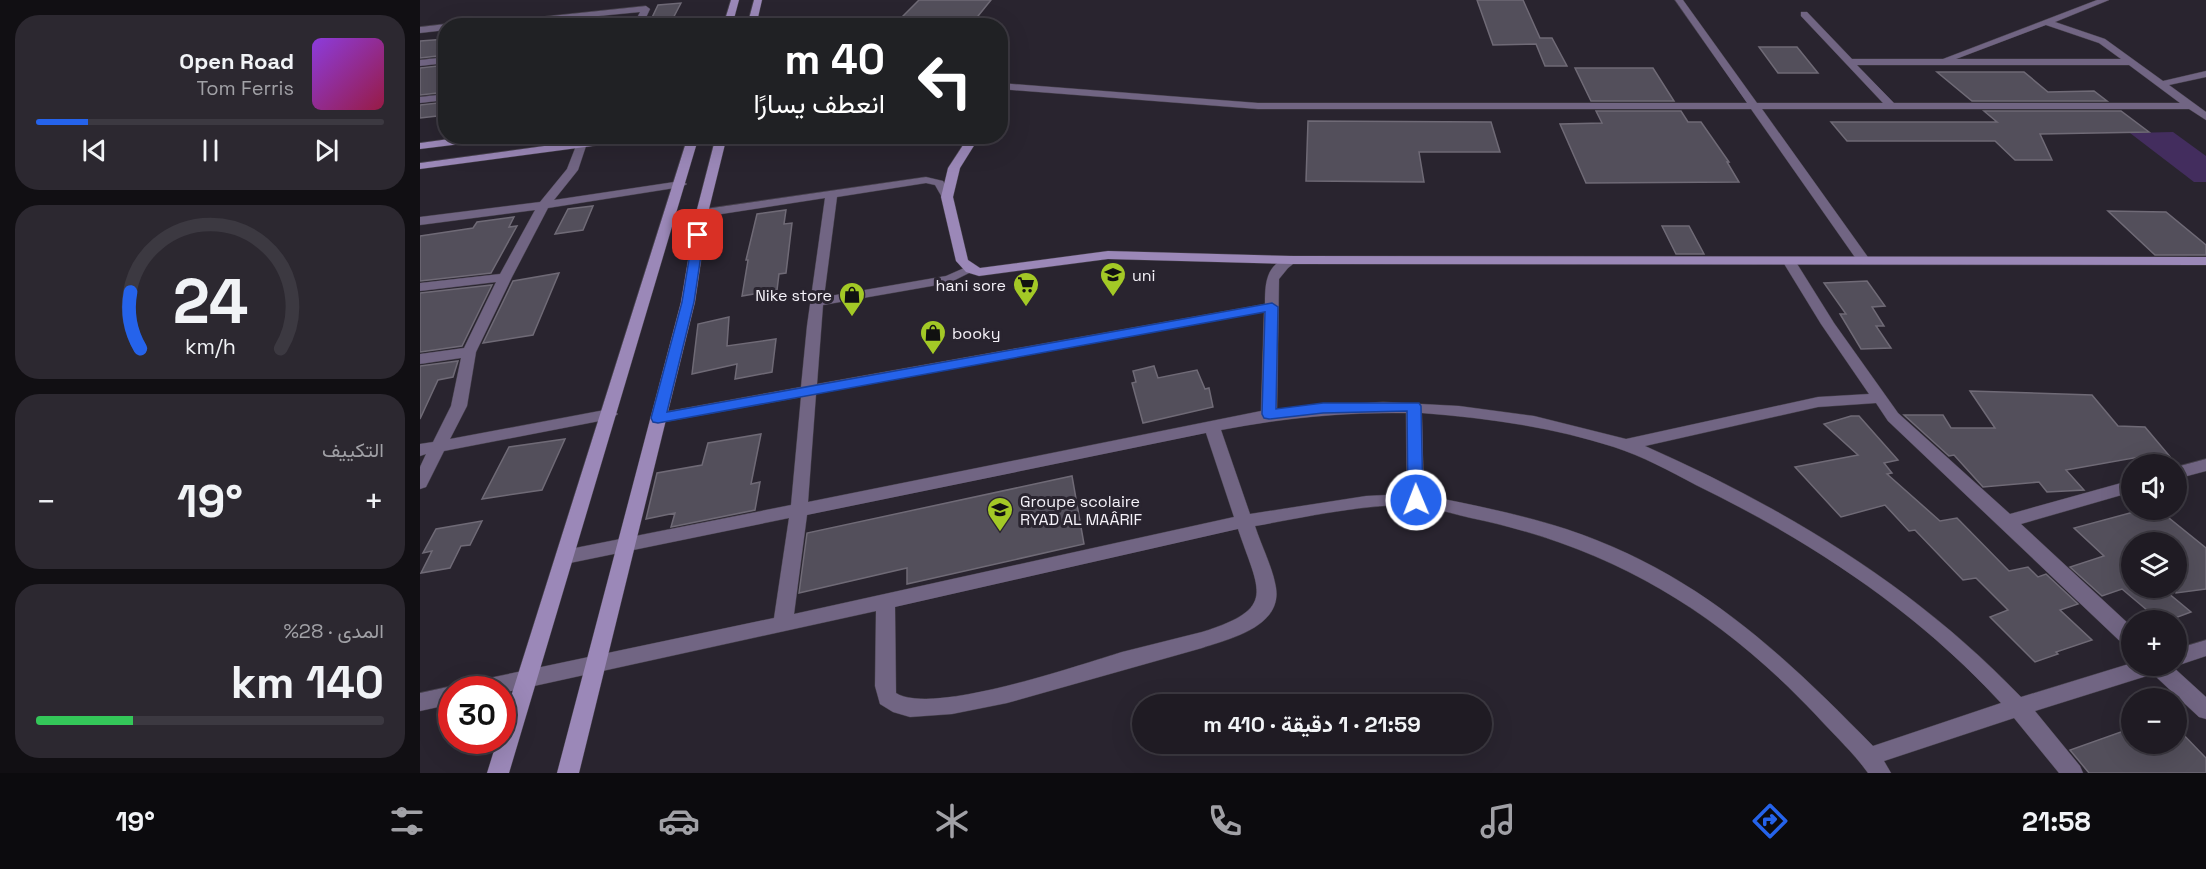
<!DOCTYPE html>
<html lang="ar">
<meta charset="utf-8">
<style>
:root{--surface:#1f1b23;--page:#2c2830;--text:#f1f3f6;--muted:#a1a1a6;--line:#3c3941;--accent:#2563eb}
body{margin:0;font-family:"Space Grotesk",Vazirmatn,sans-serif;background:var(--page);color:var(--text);direction:rtl;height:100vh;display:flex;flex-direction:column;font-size:22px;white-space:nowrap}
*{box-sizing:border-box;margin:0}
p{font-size:20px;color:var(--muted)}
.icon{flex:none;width:33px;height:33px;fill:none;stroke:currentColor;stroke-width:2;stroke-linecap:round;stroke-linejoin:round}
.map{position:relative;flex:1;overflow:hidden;direction:ltr}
.drawer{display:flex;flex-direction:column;gap:15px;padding:15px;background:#110f13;width:420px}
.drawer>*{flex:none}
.banner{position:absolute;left:18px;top:18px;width:570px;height:126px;border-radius:24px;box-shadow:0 6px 24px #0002,0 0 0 2px var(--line);direction:rtl;background:#202124;color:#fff;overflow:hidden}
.controls{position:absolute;left:1701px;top:454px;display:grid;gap:12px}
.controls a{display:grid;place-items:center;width:66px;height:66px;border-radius:50%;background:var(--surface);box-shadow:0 6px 24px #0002,0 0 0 2px var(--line);font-size:30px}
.speed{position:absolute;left:18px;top:676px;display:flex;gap:12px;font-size:30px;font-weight:700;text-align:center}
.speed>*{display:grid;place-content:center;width:78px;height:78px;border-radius:50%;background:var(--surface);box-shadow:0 6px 24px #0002,0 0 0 2px var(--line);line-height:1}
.speed .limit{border:9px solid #d22;background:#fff;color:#111}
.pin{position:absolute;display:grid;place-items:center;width:51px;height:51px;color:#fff;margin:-26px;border-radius:12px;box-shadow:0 3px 9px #0006}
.me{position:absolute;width:66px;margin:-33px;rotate:359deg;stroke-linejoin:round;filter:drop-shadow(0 0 4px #0008)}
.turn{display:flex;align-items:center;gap:21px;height:126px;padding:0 24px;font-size:27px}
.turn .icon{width:78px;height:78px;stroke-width:2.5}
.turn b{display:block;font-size:42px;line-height:51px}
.big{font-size:45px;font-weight:700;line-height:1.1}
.drawer .tile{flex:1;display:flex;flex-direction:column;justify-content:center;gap:9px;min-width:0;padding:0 21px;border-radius:24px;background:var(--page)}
.drawer .dial{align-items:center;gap:0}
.dial svg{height:156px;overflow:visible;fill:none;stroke:var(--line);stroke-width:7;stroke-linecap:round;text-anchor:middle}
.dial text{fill:var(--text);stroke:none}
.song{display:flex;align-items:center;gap:18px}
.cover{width:72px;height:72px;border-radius:9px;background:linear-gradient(135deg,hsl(270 70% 55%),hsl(340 70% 35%))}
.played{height:6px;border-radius:3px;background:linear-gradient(90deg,var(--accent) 15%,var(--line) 15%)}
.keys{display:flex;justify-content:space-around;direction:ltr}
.heat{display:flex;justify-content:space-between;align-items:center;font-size:33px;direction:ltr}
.charge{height:9px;border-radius:4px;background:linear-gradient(90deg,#34c759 28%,var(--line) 0)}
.trip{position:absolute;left:712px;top:694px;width:360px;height:60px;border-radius:30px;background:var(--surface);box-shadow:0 6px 24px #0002,0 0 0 2px var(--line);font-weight:700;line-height:60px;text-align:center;direction:rtl}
.menu{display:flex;height:96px;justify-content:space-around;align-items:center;background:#0c0b0e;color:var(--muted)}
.menu .icon{width:42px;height:42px}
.menu .selected{color:var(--accent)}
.menu b{font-size:27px;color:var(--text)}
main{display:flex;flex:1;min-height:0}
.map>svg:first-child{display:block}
.green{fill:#432d5e}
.building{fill:#534f5b;stroke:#6f6a76;stroke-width:1.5}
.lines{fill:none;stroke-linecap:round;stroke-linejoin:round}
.street-casing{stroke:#46414b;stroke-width:1}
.secondary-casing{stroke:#46414b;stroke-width:1}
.street{fill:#716583;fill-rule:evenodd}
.secondary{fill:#9b88b8;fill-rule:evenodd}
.route{fill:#2563eb;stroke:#184099;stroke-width:1.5}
.labels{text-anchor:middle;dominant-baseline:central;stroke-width:6;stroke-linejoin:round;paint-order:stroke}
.poi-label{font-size:16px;fill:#f5f2f9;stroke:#29242f;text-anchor:start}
</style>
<main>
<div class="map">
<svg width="1786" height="773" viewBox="0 0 1786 773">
<rect width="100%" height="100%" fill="#29242f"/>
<polygon class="green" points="1753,132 1786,156 1786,182 1774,182 1710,133"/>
<g class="building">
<polygon points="499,0 571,0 550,26 473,26"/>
<polygon points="1057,0 1103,0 1120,38 1132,38 1147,66 1125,66 1116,44 1073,45"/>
<polygon points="261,3 249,26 228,26 238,5"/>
<polygon points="26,39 26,55 0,58 0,41"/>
<polygon points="1339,47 1377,47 1398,73 1358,73"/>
<polygon points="26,65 26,92 0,95 0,68"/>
<polygon points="1155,68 1233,68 1254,101 1171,101"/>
<polygon points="1517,72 1604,72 1628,92 1674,91 1687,101 1552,101"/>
<polygon points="26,102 26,115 0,118 0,105"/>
<polygon points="1176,111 1261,111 1268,122 1281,122 1309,162 1307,162 1319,182 1166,183 1140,124 1182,123"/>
<polygon points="1564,111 1701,111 1729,132 1620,134 1632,160 1595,160 1575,141 1427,141 1411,122 1577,122"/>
<polygon points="888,121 1071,122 1080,152 999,152 1004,182 886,181"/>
<polygon points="173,206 163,230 135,234 148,209"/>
<polygon points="366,210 364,224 372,223 366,273 359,274 357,290 322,296 328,260 326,260 337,214"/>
<polygon points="1688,211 1746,212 1786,245 1786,255 1735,255"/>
<polygon points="94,217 89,227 97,226 71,273 0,281 0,236 53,228 57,222"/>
<polygon points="1242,226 1269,226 1284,254 1256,254"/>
<polygon points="139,273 113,335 63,343 93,281"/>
<polygon points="1447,281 1465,306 1452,307 1464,326 1456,326 1471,348 1441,349 1420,314 1426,314 1404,283"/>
<polygon points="72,285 42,346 0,352 0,293"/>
<polygon points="309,317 307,346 356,339 352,372 315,379 317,364 272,374 278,324"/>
<polygon points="38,361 33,377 18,380 0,419 0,366"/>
<polygon points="734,366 738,378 777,370 785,389 789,388 793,407 723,423 712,383 716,382 713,371"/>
<polygon points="1550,391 1672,395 1698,426 1725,427 1752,459 1721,461 1719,457 1646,470 1664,490 1627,492 1619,482 1563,487 1534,455 1529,456 1484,415 1523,415 1531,428 1575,428"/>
<polygon points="1431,416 1439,416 1478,460 1464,463 1472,473 1467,474 1520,521 1537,518 1589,571 1608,567 1618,577 1626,574 1658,604 1640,610 1672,640 1636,652 1638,654 1615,662 1570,617 1588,610 1556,578 1543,580 1495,530 1489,531 1465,505 1421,517 1375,467 1438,455 1404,424"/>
<polygon points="341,434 331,484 340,482 335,510 251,527 255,513 226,519 237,473 282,465 288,443"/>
<polygon points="145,439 122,490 62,499 89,447"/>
<polygon points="652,476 664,544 487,584 487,568 379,593 387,533"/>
<polygon points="1721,510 1739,510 1786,548 1786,589 1756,593 1756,543 1712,543 1712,588 1742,588 1771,612 1747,621 1740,621 1702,589 1682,596 1650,567 1684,556 1654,528"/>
<polygon points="62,521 50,545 41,546 30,568 1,573 12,551 3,553 16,529"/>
<polygon points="1756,727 1786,758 1786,773 1669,773 1650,750 1712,728 1712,744 1756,744"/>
</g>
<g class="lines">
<defs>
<g id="street">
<path d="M1255,0H1263L1337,103H1463L1381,16V12H1387L1432,59H1523L1677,0H1689L1635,22L1685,39L1743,81L1786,71V77L1749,85L1786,112V120L1769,109H1342L1450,260L1444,264L1439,263L1331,109H838L580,89V83L838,103H1327ZM1626,25L1679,43L1701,59H1536ZM1437,65H1709L1760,103H1474Z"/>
<polygon points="226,6 230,9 222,26 213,26 220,12 74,26 35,26"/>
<polygon points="26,24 29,26 26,26 26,30 0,33 0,27"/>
<polygon points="26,57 26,63 0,66 0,60"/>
<polygon points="26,94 26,100 0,103 0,97"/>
<polygon points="161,143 166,146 158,170 134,200 261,181 267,184 261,187 128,208 92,277 56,352 47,406 30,439 190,409 198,414 190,419 24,451 6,487 0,489 0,467 6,454 0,456 0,444 13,442 31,406 41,358 0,364 0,354 44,348 76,282 0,291 0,283 80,274 115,210 0,225 0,217 120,202 147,169 156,146"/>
<path d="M506,177L523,181L533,197L531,199H523L515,185L506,183L417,197L404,297L526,276L551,265L557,269L529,283L403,305L397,384L845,304C845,282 846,263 872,256L878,260L868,268L859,279L857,409L963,402L1039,406L1114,416L1206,439L1398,397L1449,394L1401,324L1363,262L1364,259H1374L1414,323L1478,413L1590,514L1712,480V492L1601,524L1712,627V648L1705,646L1468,421L1456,403L1398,407L1225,446C1365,508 1495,586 1601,697L1712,663V666H1752L1786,697V719L1779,717L1733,674L1615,711L1660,766L1663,773H1639L1594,718L1464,761L1471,773H1448C1433,752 1413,734 1396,715C1298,611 1191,547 1051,518C1033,514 1015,508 997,506C953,502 880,518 835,526C841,545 853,568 856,588C862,627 809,639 782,648L587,703L532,714L490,717L473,712L460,704L455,686L456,611L82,693V690H45L48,684L55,681L354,618L369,518L145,564L139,562L136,557L139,552L145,550L371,505L381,397L238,423L233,422L230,418L233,414L238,413L381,387L387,326L405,198L282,217L278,216V210ZM844,312L841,411L388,502L396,394ZM986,413L987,494L946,496L830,514L801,430C862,418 923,412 986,413ZM1002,413C1067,418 1132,427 1194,447C1222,456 1250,471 1276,485C1389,540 1496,610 1581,703L1453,746C1360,651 1276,572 1146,529C1100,514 1052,505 1004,495ZM786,433L814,517L374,614L387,515ZM818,529C839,592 858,608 782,632C755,639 729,645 702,652C659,665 512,716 476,693L475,607Z"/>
<polygon points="1786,459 1786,471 1756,479 1756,467"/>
<polygon points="1786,640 1786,656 1756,666 1755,666 1756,649"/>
<polygon points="32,686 40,690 32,690 32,704 0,711 0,693"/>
</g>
<g id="secondary">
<polygon points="311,0 319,0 312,26 303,26"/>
<polygon points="334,0 342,0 336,26 327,26"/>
<polygon points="51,136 86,136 81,139 0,149 0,143"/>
<polygon points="197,136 230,136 225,139 0,169 0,163"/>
<polygon points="268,136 279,136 89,773 67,773 77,741 82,741 82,725"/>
<polygon points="296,136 307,136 288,213 275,302 159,773 137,773 261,302 276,213"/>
<polygon points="549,136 560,136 540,168 533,197 548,260 560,268 688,251 872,256 1786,257 1786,265 872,264 688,259 559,276 546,272 536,261 521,197 528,168"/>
</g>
</defs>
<use href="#street" class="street-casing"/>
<use href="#secondary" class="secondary-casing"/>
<use href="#street" class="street"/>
<use href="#secondary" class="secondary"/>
</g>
<polygon class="route" points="278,232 284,235 274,302 247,412 852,303 858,307 856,409 903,403 999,403 1001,406 1003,500 1001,504 990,504 988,500 987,411 903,413 849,419 844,418 842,414 845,312 238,423 233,422 231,418 262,302 273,235"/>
<defs>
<symbol id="university-pin" viewBox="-11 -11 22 30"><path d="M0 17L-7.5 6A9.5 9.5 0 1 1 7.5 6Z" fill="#a3c926" stroke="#29242f"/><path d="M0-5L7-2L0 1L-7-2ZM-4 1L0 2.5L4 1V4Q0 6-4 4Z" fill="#111"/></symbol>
<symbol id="supermarket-pin" viewBox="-11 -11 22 30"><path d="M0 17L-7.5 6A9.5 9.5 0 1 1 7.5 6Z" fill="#a3c926" stroke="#29242f"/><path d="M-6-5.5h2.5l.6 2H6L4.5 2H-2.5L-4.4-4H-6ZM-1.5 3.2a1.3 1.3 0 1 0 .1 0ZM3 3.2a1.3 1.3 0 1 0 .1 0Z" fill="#111"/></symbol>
<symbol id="shop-pin" viewBox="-11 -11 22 30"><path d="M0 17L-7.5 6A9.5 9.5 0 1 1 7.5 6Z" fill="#a3c926" stroke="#29242f"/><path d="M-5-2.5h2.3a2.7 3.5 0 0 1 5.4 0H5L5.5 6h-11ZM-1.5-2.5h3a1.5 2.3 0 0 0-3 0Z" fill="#111"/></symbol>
<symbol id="school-pin" viewBox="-11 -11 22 30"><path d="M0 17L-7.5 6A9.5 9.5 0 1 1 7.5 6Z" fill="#a3c926" stroke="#29242f"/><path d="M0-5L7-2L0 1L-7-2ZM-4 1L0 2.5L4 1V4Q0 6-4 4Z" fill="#111"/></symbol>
</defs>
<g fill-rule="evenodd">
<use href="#university-pin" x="678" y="260" width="30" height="40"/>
<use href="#supermarket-pin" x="591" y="270" width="30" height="40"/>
<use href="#shop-pin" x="417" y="280" width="30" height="40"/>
<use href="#shop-pin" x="498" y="318" width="30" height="40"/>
<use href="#school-pin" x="565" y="495" width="30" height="40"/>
</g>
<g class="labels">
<g class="poi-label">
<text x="712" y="275">uni</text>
<text x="586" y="285" text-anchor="end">hani sore</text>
<text x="412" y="295" text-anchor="end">Nike store</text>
<text x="532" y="333">booky</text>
<text x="600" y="501">Groupe scolaire<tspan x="600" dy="18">RYAD AL MAÂRIF</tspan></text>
</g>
</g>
</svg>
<div class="controls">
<a><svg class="icon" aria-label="sound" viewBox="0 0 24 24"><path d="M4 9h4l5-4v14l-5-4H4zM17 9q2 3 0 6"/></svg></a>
<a><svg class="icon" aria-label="layers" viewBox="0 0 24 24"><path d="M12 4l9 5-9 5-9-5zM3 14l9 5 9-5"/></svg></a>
<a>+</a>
<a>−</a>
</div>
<div class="speed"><div class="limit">30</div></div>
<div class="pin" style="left:278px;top:235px;background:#d93025"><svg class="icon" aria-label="arrive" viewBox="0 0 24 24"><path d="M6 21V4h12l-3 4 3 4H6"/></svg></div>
<svg class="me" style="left:996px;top:500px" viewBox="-20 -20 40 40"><circle r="17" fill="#2563eb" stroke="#fff" stroke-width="3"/><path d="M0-11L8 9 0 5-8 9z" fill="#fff"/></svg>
<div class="trip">21:59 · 1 دقيقة · 410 m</div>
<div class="banner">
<div class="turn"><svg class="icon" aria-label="left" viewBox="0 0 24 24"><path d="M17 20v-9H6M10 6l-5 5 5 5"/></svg><div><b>40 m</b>انعطف يسارًا</div></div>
</div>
</div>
<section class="drawer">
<div class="tile">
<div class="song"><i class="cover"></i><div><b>Open Road</b><p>Tom Ferris</p></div></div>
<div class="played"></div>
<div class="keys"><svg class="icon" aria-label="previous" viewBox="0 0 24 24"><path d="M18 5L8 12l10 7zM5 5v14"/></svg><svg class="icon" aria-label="pause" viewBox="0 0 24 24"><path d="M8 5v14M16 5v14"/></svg><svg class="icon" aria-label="next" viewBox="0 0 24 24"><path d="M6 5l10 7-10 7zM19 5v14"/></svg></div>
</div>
<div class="tile dial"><svg viewBox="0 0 100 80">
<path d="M14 69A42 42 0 1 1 86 69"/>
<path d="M14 69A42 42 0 0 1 9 40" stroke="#2563eb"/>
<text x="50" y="56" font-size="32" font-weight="700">24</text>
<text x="50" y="72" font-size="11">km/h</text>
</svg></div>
<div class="tile"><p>التكييف</p>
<div class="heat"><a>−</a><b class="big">19°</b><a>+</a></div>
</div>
<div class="tile"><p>المدى · 28%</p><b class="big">140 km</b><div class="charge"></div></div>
</section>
</main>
<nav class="menu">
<b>21:58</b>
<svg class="icon selected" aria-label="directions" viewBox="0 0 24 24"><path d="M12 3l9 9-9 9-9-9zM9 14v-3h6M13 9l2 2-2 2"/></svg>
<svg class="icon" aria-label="music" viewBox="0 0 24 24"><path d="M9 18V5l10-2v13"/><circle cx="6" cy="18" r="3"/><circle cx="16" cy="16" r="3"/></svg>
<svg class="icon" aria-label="phone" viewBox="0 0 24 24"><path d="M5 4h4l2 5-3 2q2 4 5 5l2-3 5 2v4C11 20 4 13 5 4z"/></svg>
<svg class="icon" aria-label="climate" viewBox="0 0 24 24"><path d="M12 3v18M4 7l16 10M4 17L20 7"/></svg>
<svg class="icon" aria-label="car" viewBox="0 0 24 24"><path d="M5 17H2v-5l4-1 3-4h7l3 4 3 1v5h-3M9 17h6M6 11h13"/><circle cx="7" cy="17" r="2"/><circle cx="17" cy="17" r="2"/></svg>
<svg class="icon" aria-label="filters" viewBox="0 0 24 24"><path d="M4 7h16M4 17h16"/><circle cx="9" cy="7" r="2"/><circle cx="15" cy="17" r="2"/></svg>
<b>19°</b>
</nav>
